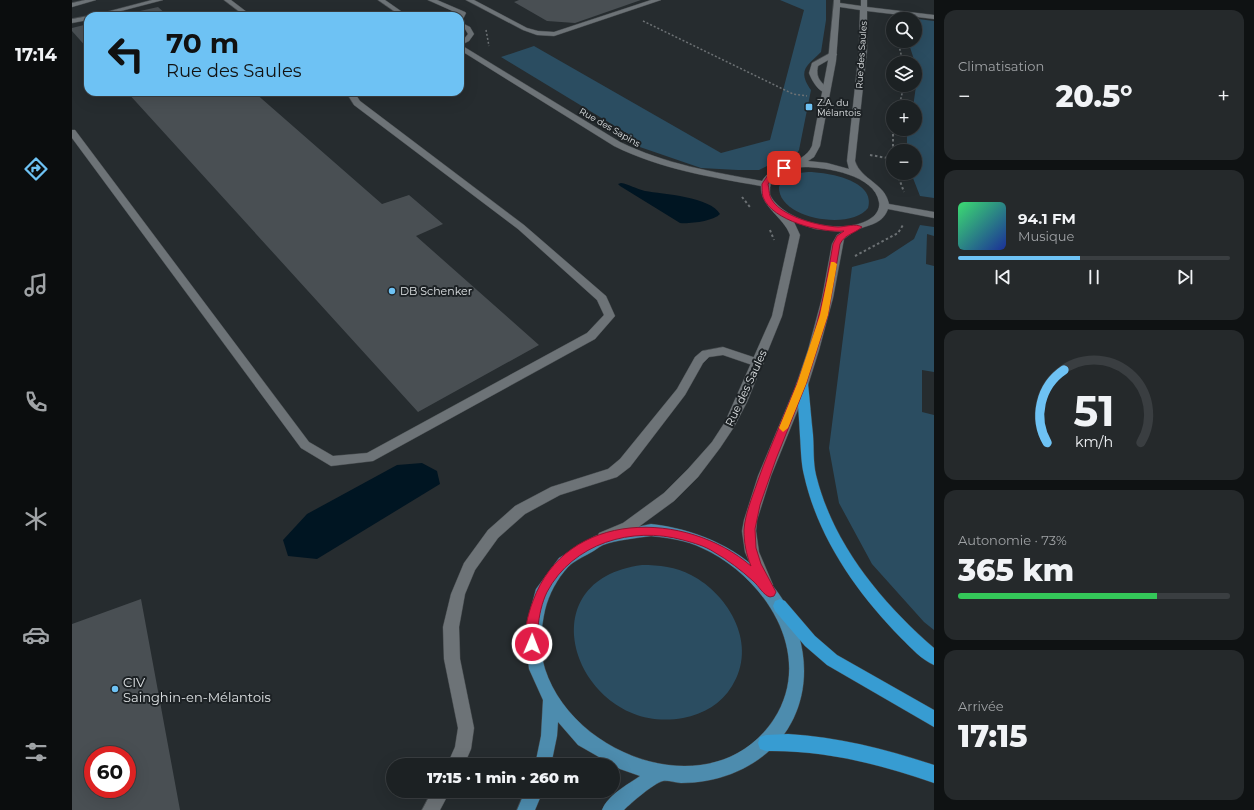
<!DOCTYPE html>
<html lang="fr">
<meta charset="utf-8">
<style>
:root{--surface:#1c2123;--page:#25292b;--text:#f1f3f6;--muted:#a0a3a6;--line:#3a3e41;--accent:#6ec2f4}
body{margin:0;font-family:Montserrat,sans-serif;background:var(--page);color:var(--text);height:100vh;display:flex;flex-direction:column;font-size:15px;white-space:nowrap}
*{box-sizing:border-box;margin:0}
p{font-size:13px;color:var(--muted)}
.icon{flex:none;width:22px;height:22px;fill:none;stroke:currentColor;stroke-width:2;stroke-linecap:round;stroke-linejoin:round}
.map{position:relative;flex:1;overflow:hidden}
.details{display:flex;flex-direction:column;gap:10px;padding:10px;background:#0f1213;width:320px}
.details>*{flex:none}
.guide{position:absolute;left:12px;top:12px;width:380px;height:84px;border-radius:12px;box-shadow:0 4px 16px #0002,0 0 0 1px var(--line);background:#6ec2f4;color:#111;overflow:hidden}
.buttons{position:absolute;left:814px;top:12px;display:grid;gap:8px}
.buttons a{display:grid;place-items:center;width:36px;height:36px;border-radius:50%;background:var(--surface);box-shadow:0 4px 16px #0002,0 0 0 1px var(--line);font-size:20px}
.speed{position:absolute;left:12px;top:746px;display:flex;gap:8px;font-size:20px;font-weight:700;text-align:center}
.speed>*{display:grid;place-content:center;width:52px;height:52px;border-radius:50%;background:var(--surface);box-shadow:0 4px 16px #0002,0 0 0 1px var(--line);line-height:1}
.speed .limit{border:6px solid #d22;background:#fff;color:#111}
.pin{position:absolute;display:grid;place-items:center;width:34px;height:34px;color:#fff;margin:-17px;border-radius:8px;box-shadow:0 2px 6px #0006}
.me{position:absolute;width:44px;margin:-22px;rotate:1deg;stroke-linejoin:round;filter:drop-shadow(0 0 3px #0008)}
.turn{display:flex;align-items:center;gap:14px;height:84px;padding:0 16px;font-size:18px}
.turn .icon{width:52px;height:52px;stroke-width:2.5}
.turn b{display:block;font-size:28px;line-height:34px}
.big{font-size:30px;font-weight:800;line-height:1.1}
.details .tile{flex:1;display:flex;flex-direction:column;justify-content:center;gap:6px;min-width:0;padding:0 14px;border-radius:12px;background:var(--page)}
.details .dial{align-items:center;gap:0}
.dial svg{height:104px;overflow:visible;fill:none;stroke:var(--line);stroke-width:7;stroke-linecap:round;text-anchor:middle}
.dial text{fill:var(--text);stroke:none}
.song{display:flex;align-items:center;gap:12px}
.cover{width:48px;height:48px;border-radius:6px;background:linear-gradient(135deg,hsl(140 70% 55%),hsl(230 70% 35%))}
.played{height:4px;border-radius:2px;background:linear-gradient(90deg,var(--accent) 45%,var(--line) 45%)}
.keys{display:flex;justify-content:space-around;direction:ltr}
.heat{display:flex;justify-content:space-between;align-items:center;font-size:22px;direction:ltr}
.charge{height:6px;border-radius:3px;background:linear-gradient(90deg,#34c759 73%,var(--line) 0)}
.trip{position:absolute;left:314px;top:758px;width:234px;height:40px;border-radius:20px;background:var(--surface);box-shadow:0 4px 16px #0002,0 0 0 1px var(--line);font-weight:800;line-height:40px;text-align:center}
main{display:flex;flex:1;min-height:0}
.tabs{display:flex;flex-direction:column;width:72px;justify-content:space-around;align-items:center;background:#0b0d0e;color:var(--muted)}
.tabs .icon{width:28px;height:28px}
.tabs .current{color:var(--accent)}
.tabs b{font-size:18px;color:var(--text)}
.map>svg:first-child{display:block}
.green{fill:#2b4d61}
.water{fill:#001522}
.building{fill:#494f53;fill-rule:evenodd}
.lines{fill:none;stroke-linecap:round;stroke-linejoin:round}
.lane-casing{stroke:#454a4d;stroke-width:1}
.street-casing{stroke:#454a4d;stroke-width:1}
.primary-casing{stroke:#454a4d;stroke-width:1}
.highway-casing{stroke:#454a4d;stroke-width:1}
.path-far1{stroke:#6c7174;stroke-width:1.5;stroke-dasharray:2 2;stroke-linecap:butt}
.path{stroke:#6c7174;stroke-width:2;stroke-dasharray:2.5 2.5;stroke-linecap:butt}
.lane{fill:#6d7377;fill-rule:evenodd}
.street{fill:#6d7377;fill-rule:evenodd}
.primary{fill:#4d8cae;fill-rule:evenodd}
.highway{fill:#379cd2;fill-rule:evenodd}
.route{fill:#e11d48;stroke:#92132f}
.slow{fill:#f59e0b}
.poi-dot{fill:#6ec2f4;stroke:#1d2225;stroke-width:1.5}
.labels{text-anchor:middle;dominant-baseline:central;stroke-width:4;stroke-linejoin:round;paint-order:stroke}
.far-street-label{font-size:9px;fill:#dfe3e5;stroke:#1d2225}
.far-poi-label{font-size:9px;fill:#dfe3e5;stroke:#1d2225;text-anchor:start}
.poi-label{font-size:11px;fill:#dfe3e5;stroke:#1d2225;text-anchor:start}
.street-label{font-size:11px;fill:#dfe3e5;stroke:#1d2225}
.near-poi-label{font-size:13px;fill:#dfe3e5;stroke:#1d2225;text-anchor:start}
</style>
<main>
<nav class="tabs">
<b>17:14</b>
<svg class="icon current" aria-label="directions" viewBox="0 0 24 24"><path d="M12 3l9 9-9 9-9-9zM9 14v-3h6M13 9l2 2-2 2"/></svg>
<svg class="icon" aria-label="music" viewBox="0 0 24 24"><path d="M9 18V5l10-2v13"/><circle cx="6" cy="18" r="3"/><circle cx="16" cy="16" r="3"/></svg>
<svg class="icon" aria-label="phone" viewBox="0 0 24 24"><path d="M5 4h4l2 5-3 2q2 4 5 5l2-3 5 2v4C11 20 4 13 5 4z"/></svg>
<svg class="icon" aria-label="climate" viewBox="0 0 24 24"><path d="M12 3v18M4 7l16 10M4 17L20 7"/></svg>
<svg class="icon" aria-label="car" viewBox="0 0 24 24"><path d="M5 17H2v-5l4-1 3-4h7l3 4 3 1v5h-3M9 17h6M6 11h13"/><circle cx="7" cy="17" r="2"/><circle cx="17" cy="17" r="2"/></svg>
<svg class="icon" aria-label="filters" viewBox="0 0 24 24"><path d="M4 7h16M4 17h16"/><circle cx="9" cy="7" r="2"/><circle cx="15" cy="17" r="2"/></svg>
</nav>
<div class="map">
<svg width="862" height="810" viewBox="0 0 862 810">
<rect width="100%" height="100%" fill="#262c2f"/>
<g class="green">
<path d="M708,0H754V20L749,52C735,66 725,70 739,90L727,150L722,158L701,163L687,170H666L629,168L565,146L550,137L556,134L429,57L462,46L649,153L698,140L732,10Z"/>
<polygon points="838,18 862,21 862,198 848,196 839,173 843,173 843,151 835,151 835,129 843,129 843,107 841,107 846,72 836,41 843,41 843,19"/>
<path d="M736,172C754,172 804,180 796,208C779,231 706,219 707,187C712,175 725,173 736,172Z"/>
<polygon points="848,225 862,227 862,236 855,234 854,264 862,266 862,372 850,370 850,412 862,415 862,630 852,622 800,564 767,503 757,448 780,267 813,258 842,239"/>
<path d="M570,565C587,565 604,567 619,575C658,595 686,646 660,686C649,704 632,714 611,718C508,737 448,581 570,565Z"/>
</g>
<g class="water">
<path d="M549,183C557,184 564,189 573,191C591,194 639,197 648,214C642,221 618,224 608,223L548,186L546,184Z"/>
<polygon points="350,463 365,471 368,484 245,559 216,556 211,540 235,514 325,465"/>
</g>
<g class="building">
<polygon points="447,0 569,0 503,23 475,21 442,2"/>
<polygon points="86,7 96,16 50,16 50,15"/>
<polygon points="16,24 16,49 0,31 0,28"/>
<polygon points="55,92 182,92 310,204 337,195 371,224 344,236 467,345 346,412"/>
<path d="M69,599L108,810H0V624ZM21,755H55V789H21Z"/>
</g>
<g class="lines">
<defs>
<g id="lane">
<polygon points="13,0 24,0 0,7 0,3"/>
<polygon points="80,0 91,0 30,16 19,16"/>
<polygon points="152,0 159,0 180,16 173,16"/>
<polygon points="306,0 313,0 336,16 329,16"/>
<polygon points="356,0 365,0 393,12 394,13 390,21 388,22 387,14"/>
<polygon points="394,0 402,0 455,28 466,31 482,32 579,0 589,0 482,36 465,35 451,30"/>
<polygon points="16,16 16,20 0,23 0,19"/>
<path d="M758,53H764L765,55L746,66C743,79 750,82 758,91L754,93C746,91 740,81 737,73L740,63Z"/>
<polygon points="274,92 282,92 288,101 452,225 534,296 543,316 523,339 301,461 259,466 229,448 0,138 0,130 3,130 237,442 261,456 295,453 515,333 532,315 525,300 446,229 282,105"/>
<polygon points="651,347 690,360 692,363 690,366 686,367 651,355 637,357 631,363 613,395 558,467 545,477 488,495 453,514 426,538 403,570 393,594 387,627 388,659 402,728 399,749 392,765 375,765 383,747 386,728 372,659 371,627 379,594 392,563 416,530 443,506 479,487 536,469 548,459 605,389 623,357 630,351"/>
<polygon points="360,791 378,791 368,810 350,810"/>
</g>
<path id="street" d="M762,0H768V3L789,6V0H795V7L862,15V19L795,11V50L783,161C789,180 813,183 817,204L862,212V218L816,209C810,225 797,224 785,230C781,232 776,236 772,239L761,298L747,350L736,385L699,476L685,520L684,531L687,552L701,585L699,589L694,591L689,589L673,552L670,531L672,520L686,476L724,385L736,350L750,298L760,244L765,235L770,232L743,229L722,222L728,235L710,316L675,402L662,427L648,448L626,477L602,501L561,531L532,543L527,541L525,537L527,533L551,523L592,493L616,469L640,442L653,422L700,316L718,235C712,217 688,207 689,186C638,177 589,169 542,146L388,50V40L392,39L396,34L393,29L388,27V22L398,27L402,34L397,41L389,45L548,142C593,164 641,172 690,181C702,161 730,167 740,146L756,61ZM768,7L788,10L787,50L775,161L777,169L755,163L736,161L742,157L748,146L764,61ZM732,167C754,167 803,175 807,202C808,207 806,212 802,216C777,238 712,223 698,195C696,172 714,169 732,167Z"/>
<g id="primary">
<path d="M579,524C631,530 682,554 711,600C751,665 734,745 659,774C643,780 626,783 609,783C604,783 596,780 591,781C582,783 559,803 552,810H530C536,795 555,785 568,776L548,769L506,745L486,722L485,736L479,765H463L469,736L471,700L457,669L453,630L464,589L487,558L523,536ZM579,536C596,538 614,540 630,548C692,576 744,654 702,719C644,808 502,759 473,669C467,650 469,628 473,610C477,594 485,579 496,567C502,561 511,557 518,553C522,551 527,547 531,545C544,540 565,538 579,536Z"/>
<polygon points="453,791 471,791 463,810 445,810"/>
</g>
<g id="highway">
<path d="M730,380L734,381L736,384C738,401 739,418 741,435C742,448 741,462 744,475C761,544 809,602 862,648V665C850,660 839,648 829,638C785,593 746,538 732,475C729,463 729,449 728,436C727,418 726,401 724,384L726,381Z"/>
<polygon points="708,599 713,601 743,636 765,655 862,710 862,727 755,665 733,646 703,611 701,606 703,601"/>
<path d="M716,734C766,737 814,749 862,765V783C807,764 753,750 694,751L688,749L686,743L688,737L694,735Z"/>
</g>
</defs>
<use href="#lane" class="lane-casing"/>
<use href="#street" class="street-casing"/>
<use href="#primary" class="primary-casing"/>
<use href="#highway" class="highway-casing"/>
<g class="path-far1">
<polyline points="571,21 721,94 735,96"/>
<polyline points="414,30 417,46"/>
<polyline points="826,41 831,63"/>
<polyline points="827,107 832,85"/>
<polyline points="821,127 821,135"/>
</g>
<g class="path">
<polyline points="821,134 821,159"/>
<polyline points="798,155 821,159"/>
<polyline points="825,173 832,192"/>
<polyline points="670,197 678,207"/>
<polyline points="698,230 702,240"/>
<polyline points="783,256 826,233 831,225"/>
</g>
<use href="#lane" class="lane"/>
<use href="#street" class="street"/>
<use href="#primary" class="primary"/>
<use href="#highway" class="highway"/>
</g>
<path class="route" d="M712,166L716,168L715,169L703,175L696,184C697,188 697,193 698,196C705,216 747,226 766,227C773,227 784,223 790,227C782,234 773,234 768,244L756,315L734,384L704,459L688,505L683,529L684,548L689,564L704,592L702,596L698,597C691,595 687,586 681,581C669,570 656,560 642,552C633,546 622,543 611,540C560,526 501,543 475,592C470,602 467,616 466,627C466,634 468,642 465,648L460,650L456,648C450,635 456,614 461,601C494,509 614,510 679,566C674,554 672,542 672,530C673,514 680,498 685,483C701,437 723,394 738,347C749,313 755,279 761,244L765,236L772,231C750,233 700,221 691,197C690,193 690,188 690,184L698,172Z"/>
<polygon class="slow" points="759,262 762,262 765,264 756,315 734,384 716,428 711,432 707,428 725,384 748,315"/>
<g class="poi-dot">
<rect x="733" y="103" width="8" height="8" rx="2"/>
<circle cx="320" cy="291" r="4"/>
<circle cx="43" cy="689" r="4"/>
</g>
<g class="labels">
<g class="far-street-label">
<text transform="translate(789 55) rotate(-86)">Rue des Saules</text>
<text transform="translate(538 127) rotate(30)">Rue des Sapins</text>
</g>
<g class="far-poi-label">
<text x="745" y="102">Z.A. du<tspan x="745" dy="10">Mélantois</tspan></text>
</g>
<g class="poi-label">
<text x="328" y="291">DB Schenker</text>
</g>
<g class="street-label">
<text transform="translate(674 388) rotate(-65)">Rue des Saules</text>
</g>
<g class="near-poi-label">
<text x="51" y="682">CIV<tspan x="51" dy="15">Sainghin-en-Mélantois</tspan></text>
</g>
</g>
</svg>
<div class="buttons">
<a><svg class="icon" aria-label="search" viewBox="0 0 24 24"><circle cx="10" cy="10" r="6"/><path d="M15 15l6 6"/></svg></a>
<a><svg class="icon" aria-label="layers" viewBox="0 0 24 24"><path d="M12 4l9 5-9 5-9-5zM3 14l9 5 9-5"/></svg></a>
<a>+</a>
<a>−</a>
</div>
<div class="speed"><div class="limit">60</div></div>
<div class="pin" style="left:712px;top:168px;background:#d93025"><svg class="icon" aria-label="arrive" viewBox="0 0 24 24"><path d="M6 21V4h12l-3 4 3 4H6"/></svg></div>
<svg class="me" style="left:460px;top:644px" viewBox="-20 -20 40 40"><circle r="17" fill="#e11d48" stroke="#fff" stroke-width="3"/><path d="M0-11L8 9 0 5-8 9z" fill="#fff"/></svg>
<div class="trip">17:15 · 1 min · 260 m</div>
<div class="guide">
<div class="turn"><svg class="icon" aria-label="left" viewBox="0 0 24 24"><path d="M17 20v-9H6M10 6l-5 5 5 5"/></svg><div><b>70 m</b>Rue des Saules</div></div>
</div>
</div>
<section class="details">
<div class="tile"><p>Climatisation</p>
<div class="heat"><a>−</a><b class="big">20.5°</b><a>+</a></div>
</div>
<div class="tile">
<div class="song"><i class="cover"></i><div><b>94.1 FM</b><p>Musique</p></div></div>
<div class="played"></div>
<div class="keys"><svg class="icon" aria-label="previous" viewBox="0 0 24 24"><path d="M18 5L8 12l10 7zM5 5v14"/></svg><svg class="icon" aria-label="pause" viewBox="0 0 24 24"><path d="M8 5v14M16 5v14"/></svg><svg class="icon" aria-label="next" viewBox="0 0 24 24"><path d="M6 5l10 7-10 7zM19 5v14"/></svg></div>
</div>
<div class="tile dial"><svg viewBox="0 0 100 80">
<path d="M14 69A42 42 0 1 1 86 69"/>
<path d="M14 69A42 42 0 0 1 27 13" stroke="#6ec2f4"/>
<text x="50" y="56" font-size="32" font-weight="700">51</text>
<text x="50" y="72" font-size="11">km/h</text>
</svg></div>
<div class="tile"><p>Autonomie · 73%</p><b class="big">365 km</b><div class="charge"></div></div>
<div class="tile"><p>Arrivée</p><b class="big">17:15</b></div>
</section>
</main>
